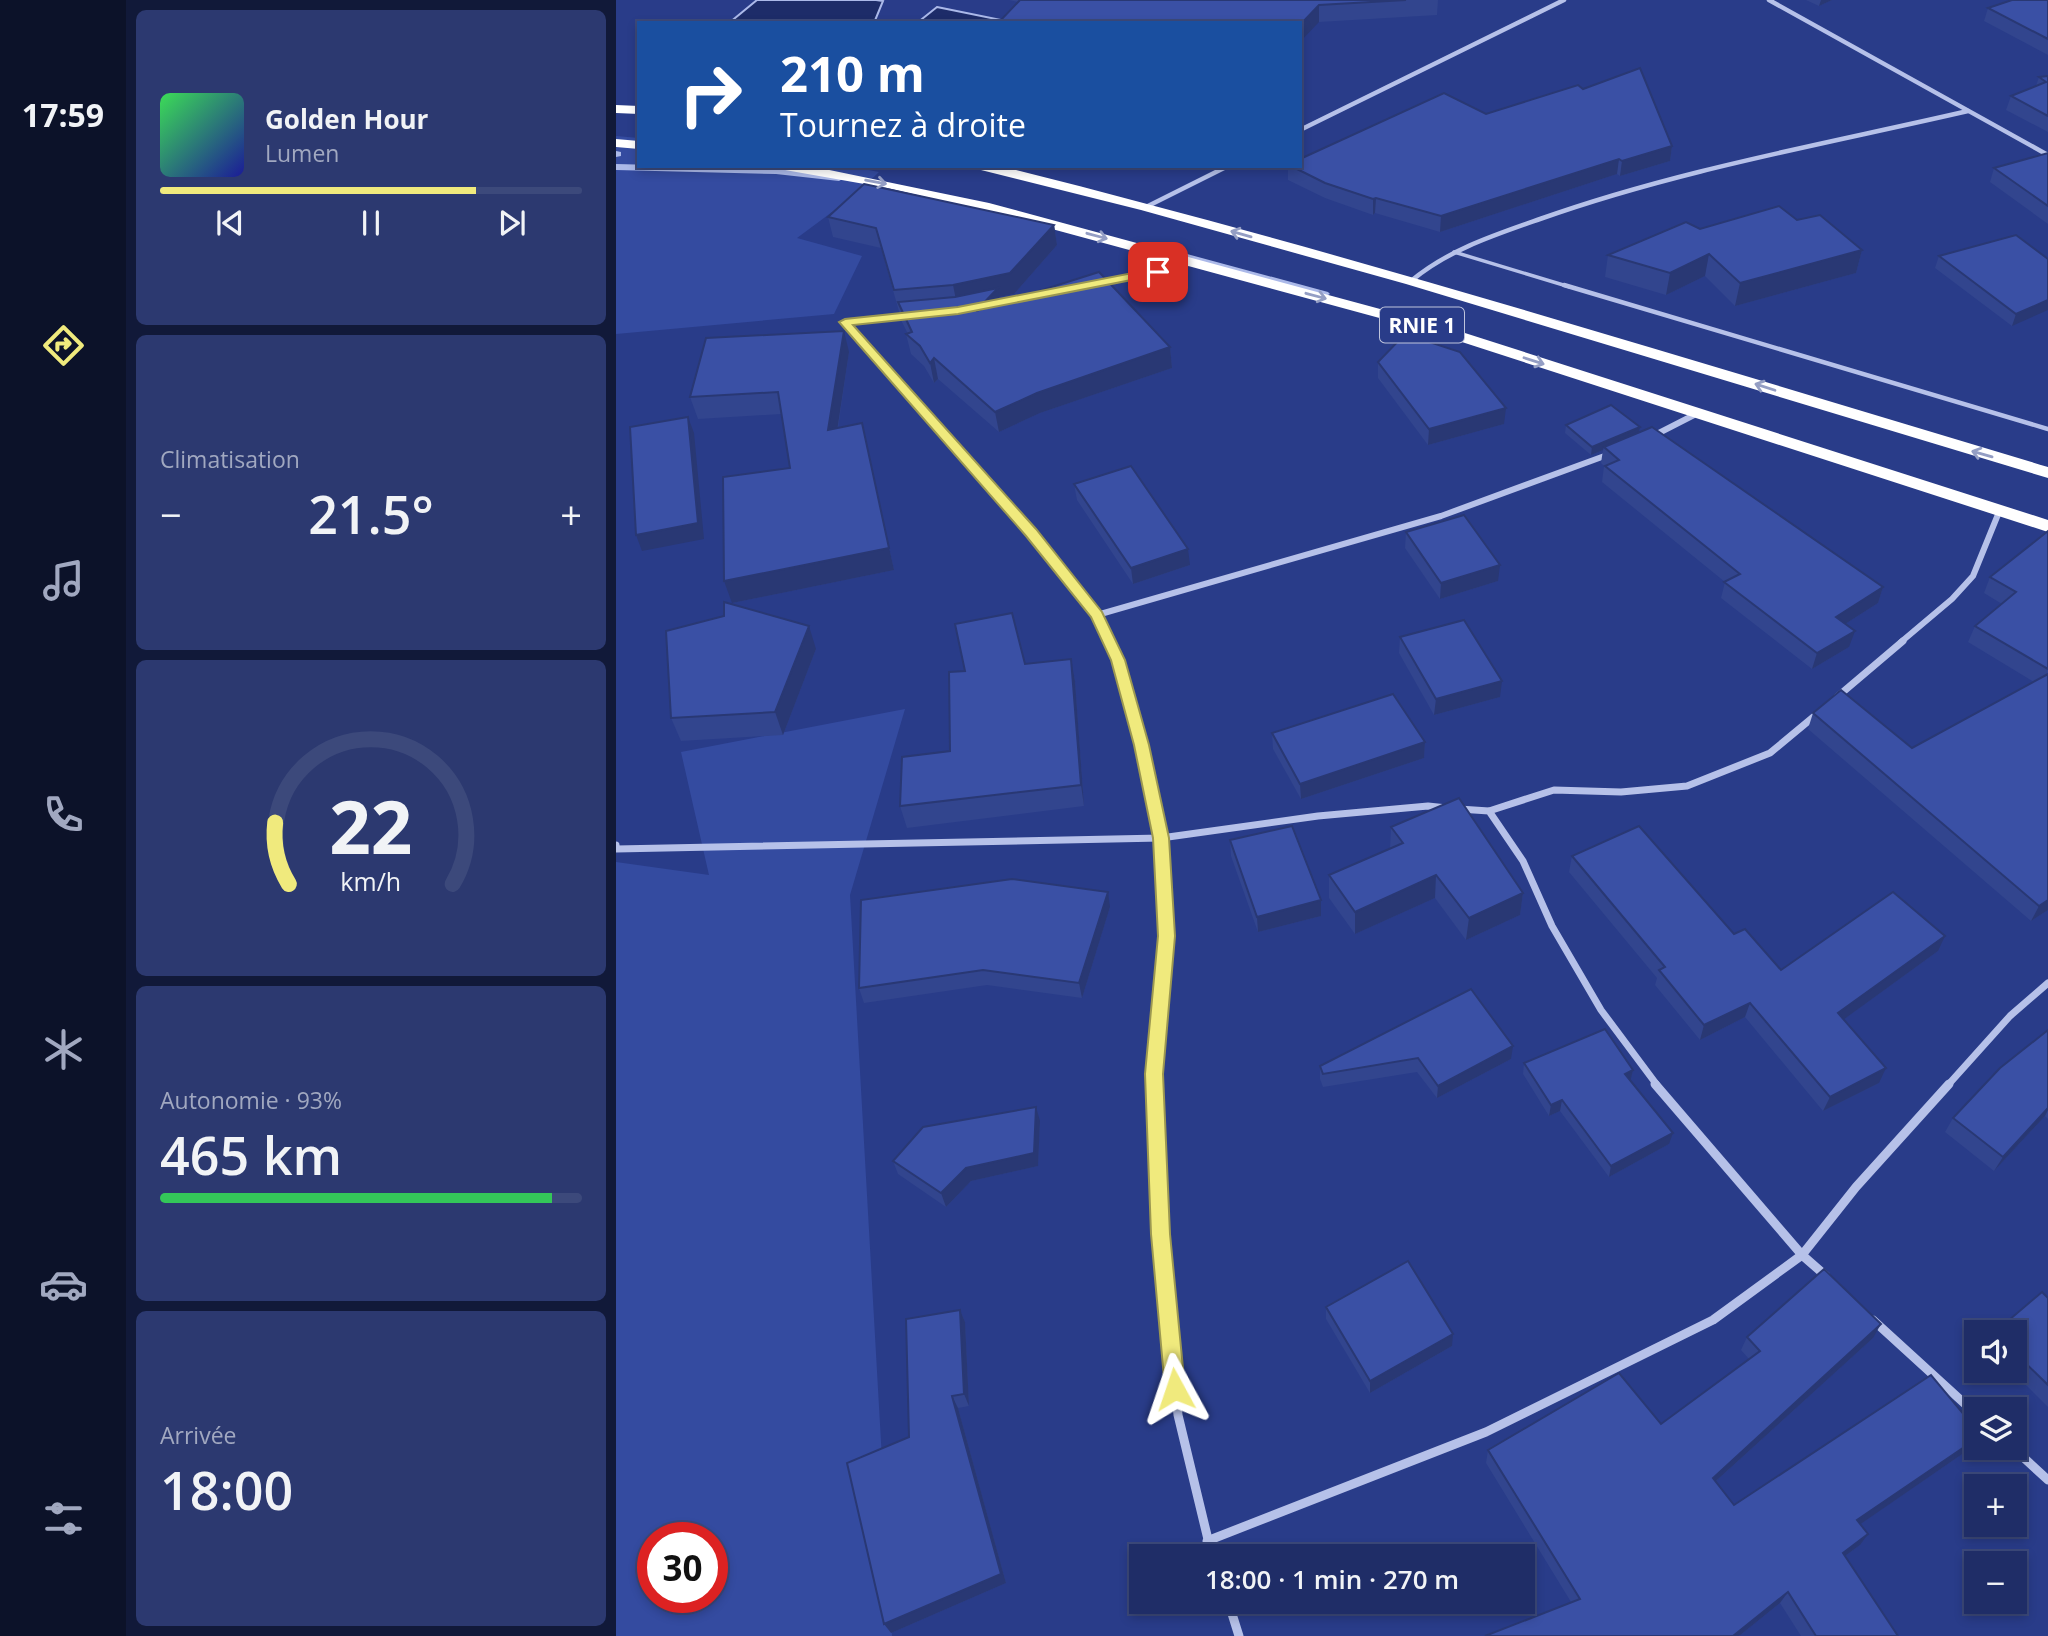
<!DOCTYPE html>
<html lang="fr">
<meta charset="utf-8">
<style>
:root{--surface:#1f2d67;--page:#2c3970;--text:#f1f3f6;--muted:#a1a8c0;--line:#3c497b;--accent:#f0ea7d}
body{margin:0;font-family:"Open Sans",sans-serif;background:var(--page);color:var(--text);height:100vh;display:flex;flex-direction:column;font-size:26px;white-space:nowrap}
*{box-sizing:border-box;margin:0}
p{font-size:23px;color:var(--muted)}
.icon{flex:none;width:38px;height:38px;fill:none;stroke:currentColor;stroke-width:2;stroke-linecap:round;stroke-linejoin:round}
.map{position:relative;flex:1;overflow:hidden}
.sheet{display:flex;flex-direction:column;gap:10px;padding:10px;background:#111939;width:490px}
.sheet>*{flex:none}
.guide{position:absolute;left:21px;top:21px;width:665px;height:147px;border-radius:0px;box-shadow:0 4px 10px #0003,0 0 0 2px var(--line);background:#1a4fa0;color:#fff;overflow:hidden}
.buttons{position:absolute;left:1348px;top:1320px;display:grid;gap:14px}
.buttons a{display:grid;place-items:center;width:63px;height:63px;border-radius:0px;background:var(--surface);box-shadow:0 4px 10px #0003,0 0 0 2px var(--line);font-size:35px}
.speed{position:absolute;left:21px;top:1522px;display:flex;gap:14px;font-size:35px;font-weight:700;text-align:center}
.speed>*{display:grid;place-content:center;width:91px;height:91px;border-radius:50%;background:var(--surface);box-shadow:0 4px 10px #0003,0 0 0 2px var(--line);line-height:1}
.speed .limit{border:10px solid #d22;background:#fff;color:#111}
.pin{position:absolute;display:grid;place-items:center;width:60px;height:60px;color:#fff;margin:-30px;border-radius:14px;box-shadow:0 4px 10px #0006}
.me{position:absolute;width:77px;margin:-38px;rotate:355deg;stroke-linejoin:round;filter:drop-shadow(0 0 5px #0008)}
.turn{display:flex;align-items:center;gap:24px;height:147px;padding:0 28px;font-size:32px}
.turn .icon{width:91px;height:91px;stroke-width:2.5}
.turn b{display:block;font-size:49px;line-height:60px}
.big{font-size:52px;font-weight:600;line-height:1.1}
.sheet .widget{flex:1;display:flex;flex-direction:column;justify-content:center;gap:10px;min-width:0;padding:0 24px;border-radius:10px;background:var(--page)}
.sheet .dial{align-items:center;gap:0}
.dial svg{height:182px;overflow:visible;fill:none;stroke:var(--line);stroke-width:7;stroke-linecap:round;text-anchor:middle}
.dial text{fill:var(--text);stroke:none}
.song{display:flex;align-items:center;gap:21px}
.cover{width:84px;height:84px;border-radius:10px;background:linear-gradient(135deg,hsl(130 70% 55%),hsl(240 70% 35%))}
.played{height:7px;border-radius:4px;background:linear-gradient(90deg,var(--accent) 75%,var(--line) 75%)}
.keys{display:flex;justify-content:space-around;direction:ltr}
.heat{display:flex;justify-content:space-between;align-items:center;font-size:38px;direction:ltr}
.charge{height:10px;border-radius:5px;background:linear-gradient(90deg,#34c759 93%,var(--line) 0)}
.trip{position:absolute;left:513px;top:1544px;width:406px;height:70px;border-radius:0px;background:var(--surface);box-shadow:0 4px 10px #0003,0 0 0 2px var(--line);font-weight:600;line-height:70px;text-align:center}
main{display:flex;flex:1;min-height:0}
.dock{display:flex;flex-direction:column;width:126px;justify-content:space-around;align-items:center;background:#0c1229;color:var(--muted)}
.dock .icon{width:49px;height:49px}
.dock .current{color:var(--accent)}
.dock b{font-size:32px;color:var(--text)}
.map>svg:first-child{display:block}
.green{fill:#344ba0;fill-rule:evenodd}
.water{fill:#1d2c69;stroke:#abb9e9;stroke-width:2}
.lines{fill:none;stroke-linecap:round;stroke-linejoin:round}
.stream{fill:#abb9e9;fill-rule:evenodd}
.lane-far1{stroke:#b6c1e9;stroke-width:3.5}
.lane{stroke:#b6c1e9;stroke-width:4.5}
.street-far3{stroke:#b6c1e9;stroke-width:4.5}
.street-far2{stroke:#b6c1e9;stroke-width:6}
.street-far1{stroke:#b6c1e9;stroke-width:7}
.street{stroke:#b6c1e9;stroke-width:9}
.highway{fill:#fff;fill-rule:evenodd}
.wall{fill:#32458e}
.shaded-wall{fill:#293874}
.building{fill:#3a50a5;stroke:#293874;stroke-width:2}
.oneway{stroke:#949ec4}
.route{fill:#f0ea7d;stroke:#9c9851;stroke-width:2}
.labels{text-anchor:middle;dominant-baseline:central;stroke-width:7;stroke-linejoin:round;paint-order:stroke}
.shield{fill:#293c89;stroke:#bfc4dc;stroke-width:2}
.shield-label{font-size:21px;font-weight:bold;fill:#fff}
</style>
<main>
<nav class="dock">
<b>17:59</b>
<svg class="icon current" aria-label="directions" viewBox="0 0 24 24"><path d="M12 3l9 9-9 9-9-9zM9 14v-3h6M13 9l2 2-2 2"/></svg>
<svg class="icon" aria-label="music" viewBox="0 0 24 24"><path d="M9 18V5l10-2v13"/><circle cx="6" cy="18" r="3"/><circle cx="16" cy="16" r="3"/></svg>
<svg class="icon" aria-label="phone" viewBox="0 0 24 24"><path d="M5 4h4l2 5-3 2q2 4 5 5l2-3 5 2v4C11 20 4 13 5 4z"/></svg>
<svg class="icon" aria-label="climate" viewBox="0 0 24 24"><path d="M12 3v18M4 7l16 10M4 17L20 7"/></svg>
<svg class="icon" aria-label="car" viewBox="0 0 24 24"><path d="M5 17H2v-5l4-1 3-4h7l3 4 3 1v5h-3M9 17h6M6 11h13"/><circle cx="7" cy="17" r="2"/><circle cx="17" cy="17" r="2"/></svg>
<svg class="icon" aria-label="filters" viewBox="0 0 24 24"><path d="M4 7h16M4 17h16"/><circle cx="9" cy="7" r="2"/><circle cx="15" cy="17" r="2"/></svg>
</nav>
<section class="sheet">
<div class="widget">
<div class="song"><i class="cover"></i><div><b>Golden Hour</b><p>Lumen</p></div></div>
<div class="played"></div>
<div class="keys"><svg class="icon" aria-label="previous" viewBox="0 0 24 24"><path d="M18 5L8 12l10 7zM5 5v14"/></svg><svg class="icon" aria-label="pause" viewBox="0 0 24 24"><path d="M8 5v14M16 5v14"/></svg><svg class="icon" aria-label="next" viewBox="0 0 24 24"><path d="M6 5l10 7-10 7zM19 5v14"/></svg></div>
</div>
<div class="widget"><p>Climatisation</p>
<div class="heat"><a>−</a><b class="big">21.5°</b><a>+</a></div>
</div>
<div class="widget dial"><svg viewBox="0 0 100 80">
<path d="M14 69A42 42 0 1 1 86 69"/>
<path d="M14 69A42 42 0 0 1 8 42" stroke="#f0ea7d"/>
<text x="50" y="56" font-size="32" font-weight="700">22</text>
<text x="50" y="72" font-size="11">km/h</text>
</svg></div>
<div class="widget"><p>Autonomie · 93%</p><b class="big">465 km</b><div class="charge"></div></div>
<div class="widget"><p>Arrivée</p><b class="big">18:00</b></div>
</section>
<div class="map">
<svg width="1432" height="1636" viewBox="0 0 1432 1636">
<rect width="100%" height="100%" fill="#293c89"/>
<g class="green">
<polygon points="0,136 23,138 23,166 232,166 263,172 239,195 181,238 246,256 218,314 0,334"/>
<path d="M289,709L234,895L276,1636H0V862L93,875L65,752ZM37,1538H96V1598H37Z"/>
</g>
<g class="water">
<polygon points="141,0 260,0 267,1 258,23 113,23"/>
<polygon points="321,7 385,20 381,23 301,23"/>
</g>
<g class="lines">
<g class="stream">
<polygon points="0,151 5,152 5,156 0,157"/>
<polygon points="0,164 160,168 223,175 228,178 223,181 160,174 0,170"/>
<polygon points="571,254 712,292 714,294 708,297 567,259 565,257"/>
</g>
<polyline class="lane-far1" points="838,252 954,287"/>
<polyline class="lane" points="948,285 1432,429"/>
<g class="street-far3">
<polyline points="1153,0 1432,155"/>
<polyline points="684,130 948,0"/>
<polyline points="530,207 612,166"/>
<path d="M795,281C832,250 878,235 924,219C1062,170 1209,144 1352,111"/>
<polyline points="485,283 576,263"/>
</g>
<g class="street-far2">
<polyline points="229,322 415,533 481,615 494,642"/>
<polyline points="229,322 294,316"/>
<polyline points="1037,436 1080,414"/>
<polyline points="481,615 825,516 994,454"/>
<polyline points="1285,642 1336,599 1357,576 1383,512"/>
</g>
<g class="street-far1">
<polyline points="493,641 502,660 525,745 545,838 551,936 538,1085"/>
<polyline points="1221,697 1287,641"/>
<polyline points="843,809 873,811 907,861 936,926 985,1010 1041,1085"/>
<polyline points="873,811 938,790 1005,792 1071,786 1154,753 1201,714"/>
<polyline points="0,845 0,849 545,838 702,816 812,806 831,808"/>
<polyline points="1332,1085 1394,1016 1432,983"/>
</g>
<g class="street">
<polyline points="538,1084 545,1234 562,1415 596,1556"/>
<polyline points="1039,1084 1186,1255 1210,1276"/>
<polyline points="1257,1320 1360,1414"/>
<polyline points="1396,1447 1432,1480"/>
<polyline points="591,1541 870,1432 1097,1320 1186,1255 1240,1187 1333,1084"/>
<polyline points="612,1601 623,1636"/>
</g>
<g class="highway">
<polygon points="0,105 23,106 23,114 0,113"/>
<polygon points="0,139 23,141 23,149 0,147"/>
<polygon points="162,166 194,166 373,203 827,326 1432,520 1432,532 815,332 370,211 271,188 169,170"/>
<path d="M359,166H384C737,254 1084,363 1432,467V478L790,284L525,210L361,169Z"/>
</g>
</g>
<g class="wall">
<polygon points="393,0 822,0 821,15 703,22 402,2"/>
<polygon points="1190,0 1216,0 1203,6"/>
<polygon points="1432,0 1432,55 1368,21 1372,8"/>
<polygon points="1432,76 1432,132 1390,110 1395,96 1420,86 1423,77"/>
<polygon points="870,114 1056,146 1054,161 1004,176 1001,174 824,232 759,213 757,215 709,198 672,180 672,166 684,166"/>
<polygon points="1432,153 1432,224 1374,182 1378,168"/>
<polygon points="212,217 438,225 441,245 398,294 383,297 384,304 554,347 556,368 424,413 383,432 322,379 318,383 308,366 295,354 290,334 292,334 286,322 265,248 217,237"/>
<polygon points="1181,220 1246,250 1240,273 1119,306 1089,276 1050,295 989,277 992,255 1084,229"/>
<polygon points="1323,256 1432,259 1396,326 1319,268"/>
<polygon points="233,352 222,428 246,423 278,570 116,603 174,468 165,414 82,419 74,397"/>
<polygon points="762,362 888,424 812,445 762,378"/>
<polygon points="950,425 1023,432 1267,587 1262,603 1229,624 1233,647 1196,669 1105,598 1109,582 986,482 988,466 985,463 987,450 975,455 949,433"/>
<polygon points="458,484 574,565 517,584 461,500"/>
<polygon points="1432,531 1432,910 1415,921 1192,729 1197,713 1296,748 1418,682 1352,642 1359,626 1386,604 1368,593 1374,577"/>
<polygon points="790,532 882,581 824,599 789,548"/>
<polygon points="784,637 884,697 818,715 783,653"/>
<polygon points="200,649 167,735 65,741 55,718"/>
<polygon points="455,659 459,681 468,806 291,828 284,806 334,751 409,664"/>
<polygon points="656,733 809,742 808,758 685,799 657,749"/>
<polygon points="775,827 907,893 904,915 850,940 819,898 739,934 713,898 713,875 774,849"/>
<polygon points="614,840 705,900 705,916 642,932 615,856"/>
<polygon points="956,856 1118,934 1165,970 1322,951 1228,1019 1263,1083 1207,1111 1129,1017 1084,1040 1039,985 1041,978 953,872"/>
<polygon points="494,907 466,998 371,985 248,1003 243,988"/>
<polygon points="855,989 895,1059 821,1098 801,1072 707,1087 704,1079 704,1066"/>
<polygon points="1432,1030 1432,1119 1429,1116 1378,1171 1329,1132 1337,1118"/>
<polygon points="908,1063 1017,1070 1014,1080 1053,1144 993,1177 944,1111 933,1116 907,1074"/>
<polygon points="424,1121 422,1166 355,1181 330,1207 282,1174 277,1161"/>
<polygon points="1432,1298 1432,1407 1395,1370 1398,1370 1398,1332"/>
<polygon points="710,1307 836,1346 754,1393 710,1319"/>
<polygon points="344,1310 349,1322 353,1406 342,1408 390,1583 275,1633 293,1437"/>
<polygon points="1131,1337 1257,1338 1099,1482 1118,1505 1360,1429 1360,1442 1355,1448 1244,1524 1244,1545 1229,1556 1282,1636 1185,1636 1164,1603 1123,1636 869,1636 955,1602 870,1463 872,1450 1045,1424 1133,1359 1125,1350"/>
</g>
<g class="shaded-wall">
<polygon points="1205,0 1216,0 1203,6"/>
<polygon points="703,5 703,22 684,42 684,25"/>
<polygon points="1056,146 1054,161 1004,176 1006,161"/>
<polygon points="1003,159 1001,174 824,232 825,216"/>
<polygon points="760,198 759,213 757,215 757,199"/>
<polygon points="438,225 441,245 398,294 383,297 385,308 364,332 341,305 337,285"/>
<polygon points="1246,250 1240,273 1119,306 1124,283"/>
<polygon points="1093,254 1089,276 1050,295 1054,273"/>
<polygon points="1432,300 1432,310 1396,326 1400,314"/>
<polygon points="228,331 233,352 218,451 212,430"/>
<polygon points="554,347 556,368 424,413 383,432 379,412 421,393"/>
<polygon points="318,358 322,379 318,383 314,363"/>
<polygon points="890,408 888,424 812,445 813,429"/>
<polygon points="72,417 78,433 88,539 26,551 20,535"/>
<polygon points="246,423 278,570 116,603 108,581"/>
<polygon points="1024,427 1022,435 988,447 987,450 975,455 976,447"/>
<polygon points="572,549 574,565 517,584 515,568"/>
<polygon points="884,565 882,581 824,599 825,583"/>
<polygon points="1267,587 1262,603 1215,633 1220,617"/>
<polygon points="193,626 200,649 167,735 159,712"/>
<polygon points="1239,631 1233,647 1196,669 1201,653"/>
<polygon points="455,659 459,681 468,806 465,785"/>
<polygon points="886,681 884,697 818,715 820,699"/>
<polygon points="809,742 808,758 685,799 684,784"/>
<polygon points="820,875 819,898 739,934 739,912"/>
<polygon points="492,892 494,907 466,998 463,983"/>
<polygon points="907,893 904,915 850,940 853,918"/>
<polygon points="705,900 705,916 642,932 641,917"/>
<polygon points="1432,900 1432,910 1415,921 1423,906"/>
<polygon points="1329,936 1322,951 1216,1028 1222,1013"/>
<polygon points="1134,1003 1129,1017 1084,1040 1088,1025"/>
<polygon points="897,1046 895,1059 821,1098 822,1086"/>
<polygon points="1270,1068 1263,1083 1207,1111 1214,1097"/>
<polygon points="1017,1070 1014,1082 1009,1074"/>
<polygon points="946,1100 944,1111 933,1116 935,1105"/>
<polygon points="420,1107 424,1121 422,1166 355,1181 330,1207 325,1193 350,1168"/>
<polygon points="1432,1108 1432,1110 1429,1116 1378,1171 1387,1157"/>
<polygon points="1057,1133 1053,1144 993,1177 995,1166"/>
<polygon points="344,1310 349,1322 353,1406 348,1394"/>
<polygon points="1265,1324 1257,1338 1090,1490 1097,1478"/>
<polygon points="837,1334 836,1346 754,1393 754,1381"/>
<polygon points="336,1396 342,1408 390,1583 275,1633 268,1624"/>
<polygon points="1360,1439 1360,1442 1355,1448 1233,1532 1241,1520"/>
<polygon points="1252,1534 1244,1545 1218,1564 1227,1553"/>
<polygon points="1172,1592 1164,1603 1123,1636 1117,1636"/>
</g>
<g class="building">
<polygon points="404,0 790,0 703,5 684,25 684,23 382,23"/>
<polygon points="1396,0 1432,0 1432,39 1372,8"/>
<polygon points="1024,68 1056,146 1006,161 1003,159 825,216 760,198 757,199 709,183 675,166 684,166 684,159 828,93 870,114 962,85 967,89"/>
<polygon points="1432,76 1432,116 1395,96 1430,82 1423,77"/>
<polygon points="1432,153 1432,206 1378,168"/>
<polygon points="248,184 438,225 394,273 337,285 278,290 260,228 212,217"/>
<polygon points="1163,206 1181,220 1204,215 1246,250 1124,283 1093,254 1054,273 992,255 1070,222 1084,229"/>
<polygon points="1400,235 1432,259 1432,300 1400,314 1323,256"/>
<polygon points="483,272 554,347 421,393 379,412 318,358 314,363 304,346 290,334 296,332 282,302 339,297 382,288 360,311"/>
<polygon points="228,331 212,430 246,423 273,548 108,581 107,477 174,468 162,392 74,397 90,338"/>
<polygon points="789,334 844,352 890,408 813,429 762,362"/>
<polygon points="995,405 1024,427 976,447 950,425"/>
<polygon points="72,417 82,523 20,535 14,427"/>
<polygon points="1036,427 1267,587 1220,617 1239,631 1201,653 1108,582 1124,574 989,466 1003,460 988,447"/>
<polygon points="515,466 572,549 515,568 458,484"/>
<polygon points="848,515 884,565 825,583 790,532"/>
<polygon points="1432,531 1432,669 1359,626 1400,592 1374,577"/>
<polygon points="108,602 193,626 159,712 55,718 50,631 108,616"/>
<polygon points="396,613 409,664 455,659 465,785 284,806 286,757 334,751 333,672 349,671 339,624"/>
<polygon points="848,620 886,681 820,699 784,637"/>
<polygon points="1432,674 1432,900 1423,906 1197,713 1225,690 1296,748"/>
<polygon points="777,694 809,742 684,784 656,733"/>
<polygon points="843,798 907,893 853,918 820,875 739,912 713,875 787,843 775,827"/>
<polygon points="676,826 705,900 641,917 614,840"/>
<polygon points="1023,826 1118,934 1129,929 1165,970 1277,892 1329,936 1222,1013 1270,1068 1214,1097 1134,1003 1088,1025 1043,970 1049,967 956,856"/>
<polygon points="396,879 492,892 463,983 367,970 243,988 245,900"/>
<polygon points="855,989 897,1046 822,1086 802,1058 707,1074 704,1066"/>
<polygon points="989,1029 1017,1070 1009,1074 1057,1133 995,1166 946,1100 935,1105 908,1063"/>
<polygon points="1432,1030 1432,1108 1387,1157 1337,1118 1384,1068"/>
<polygon points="420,1107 418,1153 350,1168 325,1193 277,1161 307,1127"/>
<polygon points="792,1261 837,1334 754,1381 710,1307"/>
<polygon points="1208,1269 1265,1324 1097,1478 1118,1505 1315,1375 1360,1429 1360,1439 1241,1520 1252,1534 1227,1553 1282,1636 1200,1636 1172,1592 1117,1636 869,1636 964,1599 872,1450 1003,1373 1045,1424 1144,1351 1131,1337"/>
<polygon points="1426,1292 1432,1298 1432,1385 1398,1352 1398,1332 1379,1332"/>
<polygon points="344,1310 348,1394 336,1396 385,1574 268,1624 231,1463 293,1437 290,1319"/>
</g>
<defs><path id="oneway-shaft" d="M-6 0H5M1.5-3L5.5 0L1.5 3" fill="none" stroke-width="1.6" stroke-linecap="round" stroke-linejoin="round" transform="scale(1.75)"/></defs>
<g class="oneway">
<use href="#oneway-shaft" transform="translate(260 182) rotate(10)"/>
<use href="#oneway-shaft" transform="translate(625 234) rotate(-164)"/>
<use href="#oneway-shaft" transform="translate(481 236) rotate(15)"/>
<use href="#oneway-shaft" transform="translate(700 296) rotate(15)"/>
<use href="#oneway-shaft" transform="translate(918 361) rotate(18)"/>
<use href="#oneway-shaft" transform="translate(1149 387) rotate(-162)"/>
<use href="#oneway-shaft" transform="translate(1366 454) rotate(-164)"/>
</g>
<polygon class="route" points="542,268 547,272 546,274 342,314 237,325 420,529 486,612 509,660 533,745 553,838 559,936 547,1074 554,1234 569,1389 566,1396 559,1399 552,1396 549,1389 535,1234 529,1074 542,936 537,838 518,745 495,660 475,617 410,536 223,322 229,319 342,307"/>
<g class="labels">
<rect class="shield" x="764" y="307.5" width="84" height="35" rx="5"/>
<g class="shield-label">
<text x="806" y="325">RNIE 1</text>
</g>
</g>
</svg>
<div class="buttons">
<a><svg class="icon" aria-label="sound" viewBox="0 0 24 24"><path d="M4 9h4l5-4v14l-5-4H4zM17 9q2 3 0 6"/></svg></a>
<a><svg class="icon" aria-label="layers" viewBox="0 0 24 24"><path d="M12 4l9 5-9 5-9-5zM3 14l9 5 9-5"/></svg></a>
<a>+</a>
<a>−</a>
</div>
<div class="speed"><div class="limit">30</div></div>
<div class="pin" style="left:542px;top:272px;background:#d93025"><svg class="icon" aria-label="arrive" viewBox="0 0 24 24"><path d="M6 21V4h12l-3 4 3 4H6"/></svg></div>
<svg class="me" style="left:559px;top:1389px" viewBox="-20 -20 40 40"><path d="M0-17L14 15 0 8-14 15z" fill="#f0ea7d" stroke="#fff" stroke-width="4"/></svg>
<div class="trip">18:00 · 1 min · 270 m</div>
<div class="guide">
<div class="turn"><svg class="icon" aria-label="right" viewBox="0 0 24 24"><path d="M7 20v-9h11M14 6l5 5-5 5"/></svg><div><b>210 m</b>Tournez à droite</div></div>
</div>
</div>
</main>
